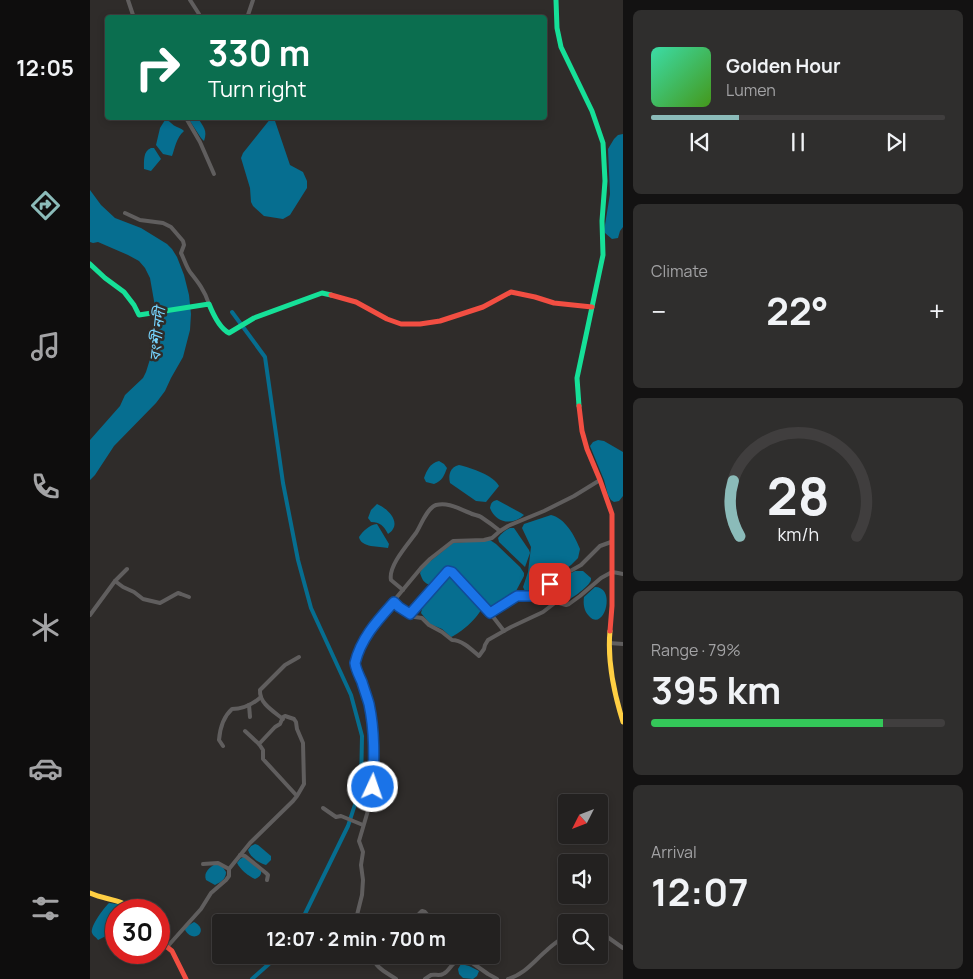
<!DOCTYPE html>
<meta charset="utf-8">
<style>
:root{--surface:#232120;--page:#2f2e2d;--text:#f1f3f6;--muted:#a3a3a5;--line:#403e3e;--accent:#8bbbb9}
body{margin:0;font-family:Manrope,"Noto Sans Bengali",sans-serif;background:var(--page);color:var(--text);height:100vh;display:flex;flex-direction:column;font-size:19px;white-space:nowrap}
*{box-sizing:border-box;margin:0}
p{font-size:16px;color:var(--muted)}
.icon{flex:none;width:28px;height:28px;fill:none;stroke:currentColor;stroke-width:2;stroke-linecap:round;stroke-linejoin:round}
.map{position:relative;flex:1;overflow:hidden}
.sheet{display:flex;flex-direction:column;gap:10px;padding:10px;background:#131212;width:350px}
.sheet>*{flex:none}
.hud{position:absolute;left:15px;top:15px;width:442px;height:105px;border-radius:5px;box-shadow:0 2px 8px #0003,0 0 0 1px var(--line);background:#0b6e4f;color:#fff;overflow:hidden}
.needle{width:32px;rotate:228deg}
.fabs{position:absolute;left:468px;top:794px;display:grid;gap:10px}
.fabs a{display:grid;place-items:center;width:50px;height:50px;border-radius:5px;background:var(--surface);box-shadow:0 2px 8px #0003,0 0 0 1px var(--line);font-size:25px}
.speed{position:absolute;left:15px;top:899px;display:flex;gap:10px;font-size:25px;font-weight:700;text-align:center}
.speed>*{display:grid;place-content:center;width:65px;height:65px;border-radius:50%;background:var(--surface);box-shadow:0 2px 8px #0003,0 0 0 1px var(--line);line-height:1}
.speed .limit{border:8px solid #d22;background:#fff;color:#111}
.pin{position:absolute;display:grid;place-items:center;width:42px;height:42px;color:#fff;margin:-21px;border-radius:10px;box-shadow:0 2px 8px #0006}
.me{position:absolute;width:55px;margin:-28px;rotate:3deg;stroke-linejoin:round;filter:drop-shadow(0 0 4px #0008)}
.turn{display:flex;align-items:center;gap:18px;height:105px;padding:0 20px;font-size:22px}
.turn .icon{width:65px;height:65px;stroke-width:2.5}
.turn b{display:block;font-size:35px;line-height:42px}
.big{font-size:38px;font-weight:700;line-height:1.1}
.sheet .tile{flex:1;display:flex;flex-direction:column;justify-content:center;gap:8px;min-width:0;padding:0 18px;border-radius:8px;background:var(--page)}
.sheet .dial{align-items:center;gap:0}
.dial svg{height:130px;overflow:visible;fill:none;stroke:var(--line);stroke-width:7;stroke-linecap:round;text-anchor:middle}
.dial text{fill:var(--text);stroke:none}
.song{display:flex;align-items:center;gap:15px}
.cover{width:60px;height:60px;border-radius:8px;background:linear-gradient(135deg,hsl(160 70% 55%),hsl(100 70% 35%))}
.played{height:5px;border-radius:2px;background:linear-gradient(90deg,var(--accent) 30%,var(--line) 30%)}
.keys{display:flex;justify-content:space-around;direction:ltr}
.heat{display:flex;justify-content:space-between;align-items:center;font-size:28px;direction:ltr}
.charge{height:8px;border-radius:4px;background:linear-gradient(90deg,#34c759 79%,var(--line) 0)}
.trip{position:absolute;left:122px;top:914px;width:288px;height:50px;border-radius:5px;background:var(--surface);box-shadow:0 2px 8px #0003,0 0 0 1px var(--line);font-weight:700;line-height:50px;text-align:center}
main{display:flex;flex:1;min-height:0}
.tab-bar{display:flex;flex-direction:column;width:90px;justify-content:space-around;align-items:center;background:#0e0d0d;color:var(--muted)}
.tab-bar .icon{width:35px;height:35px}
.tab-bar .on{color:var(--accent)}
.tab-bar b{font-size:22px;color:var(--text)}
.map>svg:first-child{display:block}
.water{fill:#066e90}
.lines{fill:none;stroke-linecap:round;stroke-linejoin:round}
.canal{stroke:#066e90;stroke-width:4}
.street{stroke:#605e5e;stroke-width:4}
.fast{stroke:#16e098;stroke-width:5}
.slow{stroke:#ffcf43;stroke-width:5}
.jam{stroke:#f24e42;stroke-width:5}
.route-casing{stroke:#114b97;stroke-width:12}
.route{stroke:#1a73e8;stroke-width:9}
.labels{text-anchor:middle;dominant-baseline:central;stroke-width:5;stroke-linejoin:round;paint-order:stroke}
.water-label{font-size:15px;font-style:italic;fill:#76d3fd;stroke:#302c29}
</style>
<main>
<nav class="tab-bar">
<b>12:05</b>
<svg class="icon on" aria-label="directions" viewBox="0 0 24 24"><path d="M12 3l9 9-9 9-9-9zM9 14v-3h6M13 9l2 2-2 2"/></svg>
<svg class="icon" aria-label="music" viewBox="0 0 24 24"><path d="M9 18V5l10-2v13"/><circle cx="6" cy="18" r="3"/><circle cx="16" cy="16" r="3"/></svg>
<svg class="icon" aria-label="phone" viewBox="0 0 24 24"><path d="M5 4h4l2 5-3 2q2 4 5 5l2-3 5 2v4C11 20 4 13 5 4z"/></svg>
<svg class="icon" aria-label="climate" viewBox="0 0 24 24"><path d="M12 3v18M4 7l16 10M4 17L20 7"/></svg>
<svg class="icon" aria-label="car" viewBox="0 0 24 24"><path d="M5 17H2v-5l4-1 3-4h7l3 4 3 1v5h-3M9 17h6M6 11h13"/><circle cx="7" cy="17" r="2"/><circle cx="17" cy="17" r="2"/></svg>
<svg class="icon" aria-label="filters" viewBox="0 0 24 24"><path d="M4 7h16M4 17h16"/><circle cx="9" cy="7" r="2"/><circle cx="15" cy="17" r="2"/></svg>
</nav>
<div class="map">
<svg width="533" height="979" viewBox="0 0 533 979">
<rect width="100%" height="100%" fill="#2f2c2a"/>
<g class="water">
<path d="M98,118H108C113,127 118,130 114,141L111,138Z"/>
<polygon points="181,118 184,118 200,165 213,172 217,181 217,188 200,215 193,219 174,216 163,206 161,202 160,188 151,158 153,153"/>
<path d="M75,120C81,121 81,124 85,126C89,128 91,128 94,131C86,138 85,148 82,156L73,154L66,145L70,128Z"/>
<polygon points="533,134 533,227 530,231 528,238 522,239 515,233 514,231 520,194 518,149 524,139 528,135"/>
<path d="M61,148H64L71,159L61,171L54,169C54,161 53,151 61,148Z"/>
<polygon points="0,190 11,205 25,218 51,228 77,244 82,249 87,257 94,275 99,295 101,314 100,330 93,357 81,378 75,391 66,403 24,446 5,475 0,480 0,440 30,406 35,395 53,378 56,372 61,356 66,336 67,318 60,278 55,268 49,261 38,255 8,242 3,243 0,242"/>
<polygon points="508,440 514,441 533,452 533,496 529,501 524,502 521,500 518,495 514,480 500,446 503,442"/>
<path d="M349,461L354,464L357,468C354,476 352,481 344,484L336,482L334,478C337,470 340,463 349,461Z"/>
<path d="M369,465C381,468 403,475 409,486L396,502L386,501L360,483C358,475 360,467 369,465Z"/>
<path d="M407,500L431,513L434,515C422,526 406,523 400,508C401,503 402,501 407,500Z"/>
<path d="M287,504C299,509 313,524 298,534C294,526 290,522 281,522L278,518L281,510Z"/>
<path d="M461,515C475,518 485,536 490,549L488,558L481,565L445,591L436,593L433,587L438,572L441,547L432,528L434,524Z"/>
<path d="M287,524L299,544L298,548C289,546 271,548 269,537C273,531 279,525 287,524Z"/>
<path d="M420,528H424L439,550L440,553L435,567L409,542L408,538C412,533 415,530 420,528Z"/>
<path d="M400,540L406,544L430,567L434,573V576L426,591L421,593L402,606C384,599 378,576 360,568L344,583L341,585C334,584 332,579 330,573L333,567L363,543Z"/>
<path d="M485,571H493L501,578C501,580 501,581 500,582C498,587 479,601 475,601C468,602 459,589 464,584C468,579 480,574 485,571Z"/>
<path d="M360,576H362L390,607L391,610C386,619 371,633 361,637L352,629L340,624L331,613L332,609L346,587Z"/>
<path d="M505,587C527,587 514,633 499,616C494,611 493,604 494,597Z"/>
<path d="M165,844L168,845L181,856V860L176,865C169,863 160,857 158,850L161,846Z"/>
<path d="M154,857L171,871C172,875 168,878 165,879C158,876 150,869 147,863L150,859Z"/>
<path d="M127,863L132,866L136,872C136,879 131,882 125,885L116,880C113,872 120,867 127,863Z"/>
<path d="M19,903C26,904 35,904 40,910H26V927L16,936L8,940C6,937 3,936 2,933C0,926 14,908 19,903Z"/>
<path d="M104,922C120,930 104,945 95,930L96,927Z"/>
<polygon points="371,964 379,966 389,971 387,976 383,979 373,978 369,974 368,969"/>
</g>
<g class="lines">
<g class="canal">
<polyline points="142,312 175,357 193,483 208,560 221,608 261,695 272,736 271,786 258,826 211,922"/>
<polyline points="162,979 180,963 186,955"/>
</g>
<g class="street">
<polyline points="38,0 44,18"/>
<polyline points="100,0 109,14 110,18"/>
<polyline points="157,18 163,0"/>
<polyline points="96,118 110,142 124,174"/>
<path d="M35,213L50,220L73,223L81,227L93,241L94,245L91,253C94,259 96,266 100,272C108,282 115,291 119,304"/>
<polyline points="25,581 33,587 44,592 53,599 70,603 88,593 91,594 99,597"/>
<path d="M313,590L301,580C298,566 318,544 326,533C331,525 337,508 346,505C359,502 369,509 380,513C383,515 388,515 391,517C397,521 404,526 410,531"/>
<path d="M304,602L309,607L320,614L325,617L332,618L339,625L352,632L362,640C372,640 381,649 389,656L394,649L395,645L398,640L421,627L453,612L466,602L476,605L479,604L490,596L511,578L522,572L528,573L533,574"/>
<polyline points="400,613 427,597 445,596 473,575 491,565 510,546 521,542"/>
<polyline points="320,614 358,571 361,571 397,609 414,631"/>
<polyline points="0,615 25,581 37,569"/>
<polyline points="519,643 533,644"/>
<polyline points="159,705 160,717"/>
<path d="M193,719C183,711 169,703 170,690L195,665L209,657"/>
<polyline points="155,731 169,744"/>
<path d="M133,746L129,740C130,728 133,717 142,709C153,709 163,704 171,697"/>
<polyline points="233,808 246,817 251,816 273,825"/>
<polyline points="150,855 155,856 176,873 178,875 177,880"/>
<polyline points="113,864 128,863 139,869"/>
<polyline points="260,922 267,915"/>
<polyline points="275,922 267,915 272,895 273,880 271,865 273,852 269,841 282,797 284,765 284,732 279,704 272,681 265,667 265,663 274,638 277,633 331,568 340,559 363,541 394,540 402,538 410,531 418,526 454,511 484,496 510,480"/>
<polyline points="316,922 324,919 332,911 335,912 344,922"/>
<polyline points="509,931 533,948"/>
<polyline points="77,947 111,909 121,893 136,880 139,876 139,869 160,843 203,801 207,796 214,784 213,743 207,729 206,722 204,719 195,716 193,717 190,724 185,727 169,744 173,750 173,759 207,796"/>
<path d="M282,955C285,968 296,972 306,979"/>
<polyline points="371,955 398,974 407,979"/>
<path d="M335,979L341,975C344,974 350,976 353,974C361,971 361,959 376,959"/>
<path d="M418,979C435,974 444,961 457,950C463,944 470,940 476,935"/>
</g>
<g class="fast">
<polyline points="466,0 467,28 471,47 502,111 513,143 515,181 512,221 513,255 487,378 489,406"/>
<path d="M0,264L15,278L34,292L44,305L49,315L119,304C123,314 129,328 139,333L164,318L232,293L241,295"/>
</g>
<g class="slow">
<path d="M520,631C517,662 524,693 533,722"/>
<path d="M0,893C15,900 32,899 44,910"/>
</g>
<g class="jam">
<polyline points="241,295 266,302 297,319 311,324 330,324 350,321 393,307 421,292 445,297 464,303 502,307"/>
<polyline points="489,406 492,431 497,449 510,480 522,514 522,606 520,631"/>
<polyline points="69,946 77,947 82,951 96,979"/>
</g>
</g>
<g class="lines">
<defs>
<path id="route" d="M283,787C284,759 285,732 279,704C277,697 274,689 272,682C269,675 266,670 265,663C271,638 287,621 304,602L309,607L320,614L358,571L362,572L400,613L427,596H445L460,584"/>
</defs>
<use href="#route" class="route-casing"/>
<use href="#route" class="route"/>
</g>
<g class="labels">
<g class="water-label">
<text transform="translate(67 334) rotate(-84)">বংশী নদী</text>
</g>
</g>
</svg>
<div class="fabs">
<a><svg class="needle" viewBox="-14 -14 28 28"><path d="M0-13l5 13h-10z" fill="#e53935"/><path d="M0 13l5-13h-10z" fill="#a3a3a5"/></svg></a>
<a><svg class="icon" aria-label="sound" viewBox="0 0 24 24"><path d="M4 9h4l5-4v14l-5-4H4zM17 9q2 3 0 6"/></svg></a>
<a><svg class="icon" aria-label="search" viewBox="0 0 24 24"><circle cx="10" cy="10" r="6"/><path d="M15 15l6 6"/></svg></a>
</div>
<div class="speed"><div class="limit">30</div></div>
<div class="pin" style="left:460px;top:584px;background:#d93025"><svg class="icon" aria-label="arrive" viewBox="0 0 24 24"><path d="M6 21V4h12l-3 4 3 4H6"/></svg></div>
<svg class="me" style="left:283px;top:787px" viewBox="-20 -20 40 40"><circle r="17" fill="#1a73e8" stroke="#fff" stroke-width="3"/><path d="M0-11L8 9 0 5-8 9z" fill="#fff"/></svg>
<div class="trip">12:07 · 2 min · 700 m</div>
<div class="hud">
<div class="turn"><svg class="icon" aria-label="right" viewBox="0 0 24 24"><path d="M7 20v-9h11M14 6l5 5-5 5"/></svg><div><b>330 m</b>Turn right</div></div>
</div>
</div>
<section class="sheet">
<div class="tile">
<div class="song"><i class="cover"></i><div><b>Golden Hour</b><p>Lumen</p></div></div>
<div class="played"></div>
<div class="keys"><svg class="icon" aria-label="previous" viewBox="0 0 24 24"><path d="M18 5L8 12l10 7zM5 5v14"/></svg><svg class="icon" aria-label="pause" viewBox="0 0 24 24"><path d="M8 5v14M16 5v14"/></svg><svg class="icon" aria-label="next" viewBox="0 0 24 24"><path d="M6 5l10 7-10 7zM19 5v14"/></svg></div>
</div>
<div class="tile"><p>Climate</p>
<div class="heat"><a>−</a><b class="big">22°</b><a>+</a></div>
</div>
<div class="tile dial"><svg viewBox="0 0 100 80">
<path d="M14 69A42 42 0 1 1 86 69"/>
<path d="M14 69A42 42 0 0 1 10 35" stroke="#8bbbb9"/>
<text x="50" y="56" font-size="32" font-weight="700">28</text>
<text x="50" y="72" font-size="11">km/h</text>
</svg></div>
<div class="tile"><p>Range · 79%</p><b class="big">395 km</b><div class="charge"></div></div>
<div class="tile"><p>Arrival</p><b class="big">12:07</b></div>
</section>
</main>
